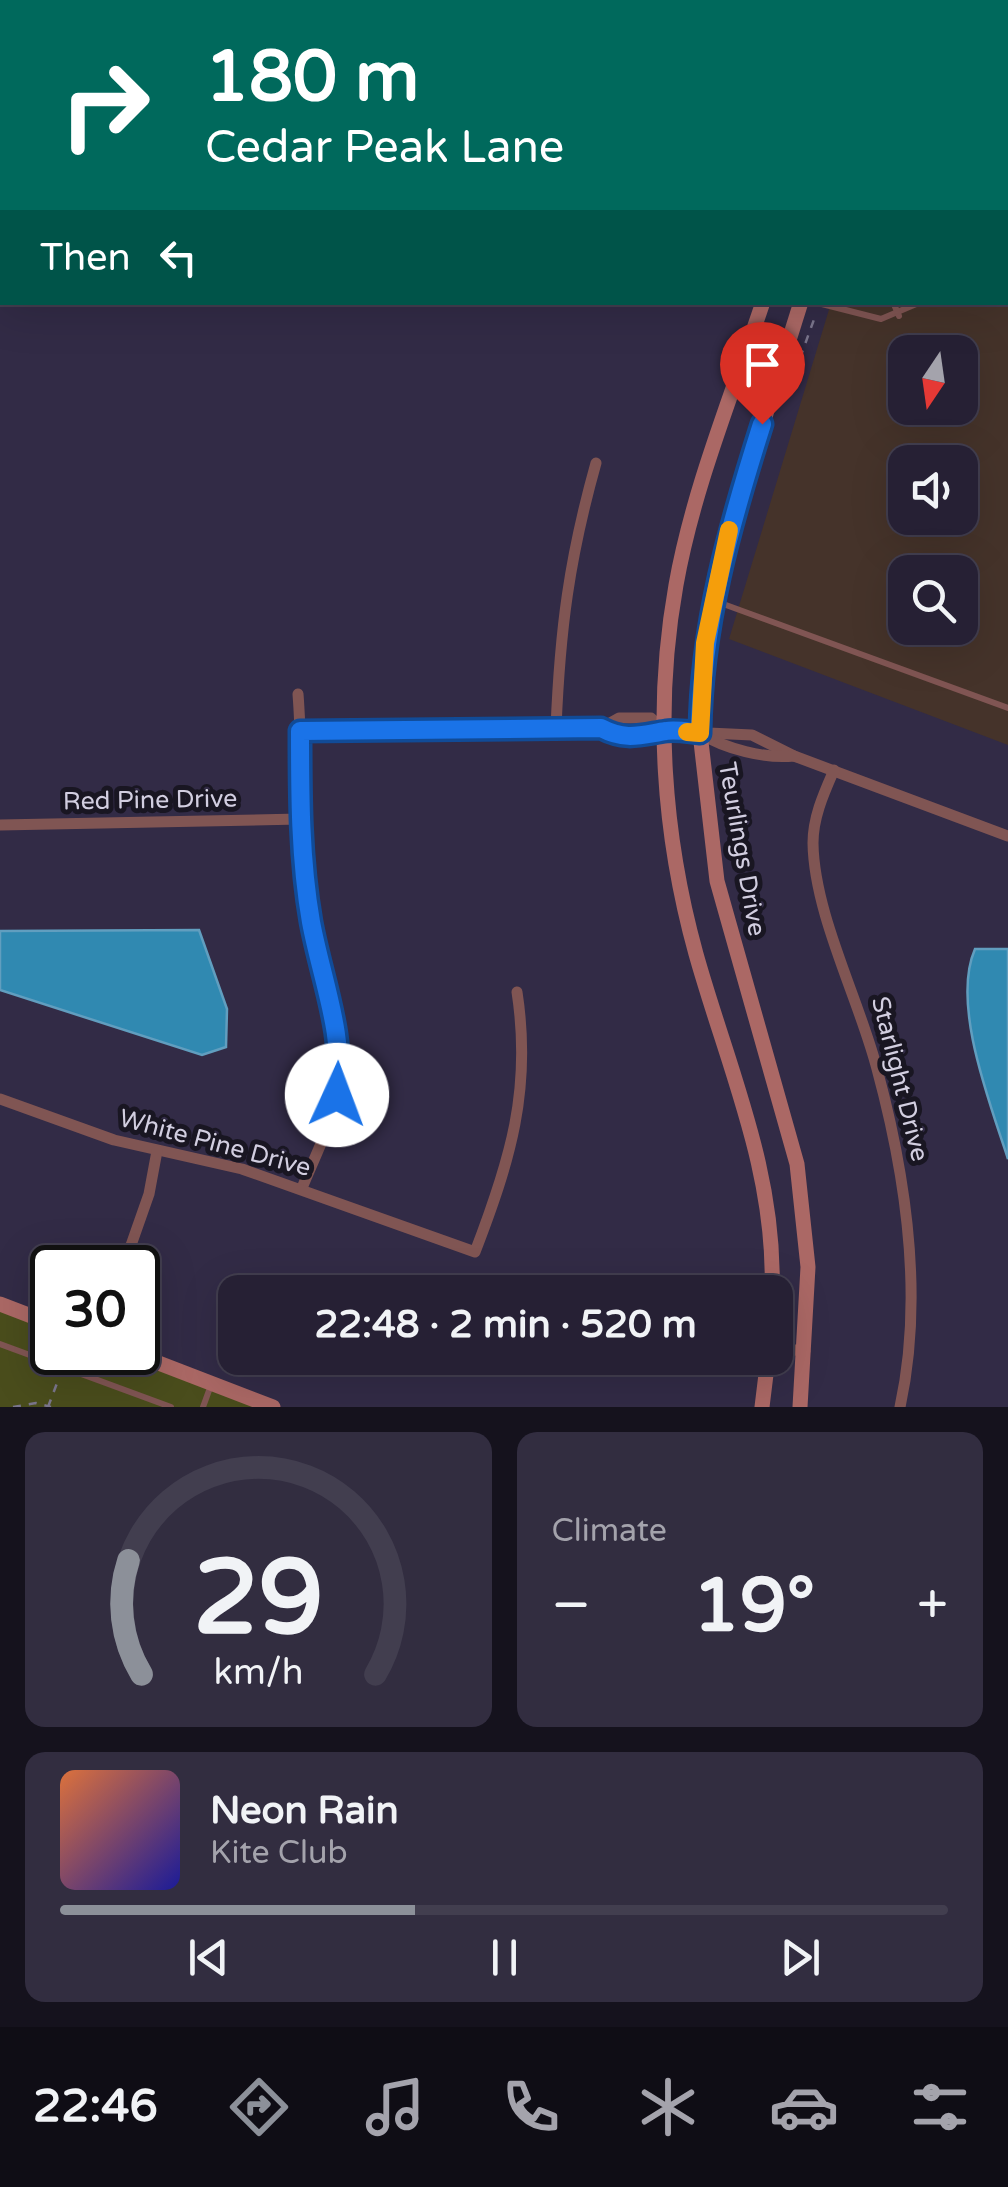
<!DOCTYPE html>
<meta charset="utf-8">
<style>
:root{--surface:#262034;--page:#322d40;--text:#f1f3f6;--muted:#a4a3ac;--line:#423e4f;--accent:#8c9099}
body{margin:0;font-family:"Varela Round",sans-serif;background:var(--page);color:var(--text);height:100vh;display:flex;flex-direction:column;font-size:38px;white-space:nowrap}
*{box-sizing:border-box;margin:0}
p{font-size:32px;color:var(--muted)}
.icon{flex:none;width:55px;height:55px;fill:none;stroke:currentColor;stroke-width:2;stroke-linecap:round;stroke-linejoin:round}
.map{position:relative;height:1407px;overflow:hidden}
.panel{display:flex;flex-direction:column;gap:25px;padding:25px;background:#15121d;flex:1}
.panel>*{flex:none}
.hud{position:absolute;left:0px;top:0px;width:1010px;height:305px;box-shadow:0 10px 40px #0002,0 0 0 2px var(--line);background:#00695c;color:#fff;overflow:hidden}
.needle{width:65px;rotate:193deg}
.tools{position:absolute;left:888px;top:335px;display:grid;gap:20px}
.tools a{display:grid;place-items:center;width:90px;height:90px;border-radius:20px;background:var(--surface);box-shadow:0 10px 40px #0002,0 0 0 2px var(--line);font-size:50px}
.speed{position:absolute;left:30px;top:1245px;display:flex;gap:20px;font-size:50px;font-weight:700;text-align:center}
.speed>*{display:grid;place-content:center;width:130px;height:130px;border-radius:50%;background:var(--surface);box-shadow:0 10px 40px #0002,0 0 0 2px var(--line);line-height:1}
.speed .limit{border:5px solid #111;border-radius:15px;background:#fff;color:#111}
.pin{position:absolute;display:grid;place-items:center;width:85px;height:85px;color:#fff;margin:-102px -42px;border-radius:50% 50% 50% 0;rotate:-45deg;box-shadow:0 0 10px #0007}
.pin .icon{rotate:45deg}
.me{position:absolute;width:110px;margin:-55px;rotate:2deg;stroke-linejoin:round;filter:drop-shadow(0 0 8px #0008)}
.turn{display:flex;align-items:center;gap:35px;height:210px;padding:0 40px;font-size:45px}
.turn .icon{width:130px;height:130px;stroke-width:2.5}
.turn b{display:block;font-size:70px;line-height:85px}
.then{display:flex;align-items:center;height:95px;padding:0 40px;background:#0003;gap:20px;font-size:38px}
.big{font-size:75px;font-weight:800;line-height:1.1}
.panel .card{flex:1;display:flex;flex-direction:column;justify-content:center;gap:15px;min-width:0;padding:0 35px;border-radius:20px;background:var(--page)}
.panel .dial{align-items:center;gap:0}
.dial svg{height:260px;overflow:visible;fill:none;stroke:var(--line);stroke-width:7;stroke-linecap:round;text-anchor:middle}
.dial text{fill:var(--text);stroke:none}
.song{display:flex;align-items:center;gap:30px}
.cover{width:120px;height:120px;border-radius:15px;background:linear-gradient(135deg,hsl(20 70% 55%),hsl(240 70% 35%))}
.played{height:10px;border-radius:5px;background:linear-gradient(90deg,var(--accent) 40%,var(--line) 40%)}
.keys{display:flex;justify-content:space-around;direction:ltr}
.heat{display:flex;justify-content:space-between;align-items:center;font-size:55px;direction:ltr}
.panel .tiles{flex:1;display:grid;gap:25px;grid-template-columns:1fr 1fr}
.card:last-child{grid-column:span 2}
.trip{position:absolute;left:218px;top:1275px;width:575px;height:100px;border-radius:20px;background:var(--surface);box-shadow:0 10px 40px #0002,0 0 0 2px var(--line);font-weight:800;line-height:100px;text-align:center}
.tabs{display:flex;height:160px;justify-content:space-around;align-items:center;background:#0f0d15;color:var(--muted)}
.tabs .icon{width:70px;height:70px}
.tabs .active{color:var(--accent)}
.tabs b{font-size:45px;color:var(--text)}
.map>svg:first-child{display:block}
.education{fill:#45332a;fill-rule:evenodd}
.green{fill:#4a4d1c}
.water{fill:#3089b1;stroke:#619ebf;stroke-width:2.5}
.lines{fill:none;stroke-linecap:round;stroke-linejoin:round}
.path{stroke:#7b768d;stroke-width:2.5;stroke-dasharray:8 8;stroke-linecap:butt}
.lane{stroke:#805553;stroke-width:6}
.street{stroke:#805553;stroke-width:11}
.secondary{stroke:#ab6865;stroke-width:15}
.rail-casing{stroke:#928da2;stroke-width:8}
.rail{stroke:#191622;stroke-width:4;stroke-dasharray:11;stroke-linecap:butt}
.route-casing{stroke:#114b97;stroke-width:25}
.route{stroke:#1a73e8;stroke-width:18}
.slow{stroke:#f59e0b;stroke-width:18}
.labels{text-anchor:middle;dominant-baseline:central;stroke-width:10;stroke-linejoin:round;paint-order:stroke}
.street-label{font-size:25px;fill:#d2cee0;stroke:#191622}
</style>
<div class="map">
<svg width="1008" height="1407" viewBox="0 0 1008 1407">
<rect width="100%" height="100%" fill="#322b46"/>
<path class="education" d="M924,0H1008V745L729,639L831,303L1008,302V2ZM905,352H960V408H905ZM905,462H960V518H905ZM905,572H960V628H905Z"/>
<polygon class="green" points="0,1306 52,1326 52,1352 123,1353 267,1407 0,1407"/>
<g class="water">
<polygon points="199,930 227,1009 226,1047 202,1055 0,990 0,931"/>
<path d="M975,949H1008V1159C990,1103 951,1004 975,949Z"/>
</g>
<g class="lines">
<g class="path">
<polyline points="915,2 916,0"/>
<polyline points="800,358 816,314"/>
<polyline points="13,1407 36,1403 51,1407"/>
<polyline points="48,1407 59,1378"/>
</g>
<g class="lane">
<polyline points="1008,70 1008,68"/>
<polyline points="814,302 881,319 921,302"/>
<polyline points="893,302 899,316"/>
<polyline points="715,601 1008,708"/>
<polyline points="0,1344 171,1407"/>
<polyline points="203,1407 211,1385"/>
</g>
<g class="street">
<polyline points="792,0 799,2"/>
<polyline points="320,2 326,0"/>
<polyline points="0,130 2,129"/>
<polyline points="0,248 2,247"/>
<path d="M298,694C304,771 298,847 312,923C321,972 343,1021 340,1072C338,1113 317,1151 302,1188"/>
<path d="M556,728C560,630 569,559 596,463"/>
<polyline points="601,728 618,737 651,737 665,731 752,735 794,756 1008,836"/>
<polyline points="301,731 601,728 619,718 651,718 665,731"/>
<path d="M700,733C725,749 765,759 794,756"/>
<path d="M834,770C824,793 813,817 813,843C814,914 859,999 877,1069C906,1176 924,1297 900,1407"/>
<polyline points="0,825 300,819"/>
<path d="M0,1099L114,1140L242,1169L475,1252C510,1161 532,1090 517,992"/>
<polyline points="123,1268 149,1194 157,1151"/>
<polyline points="775,1348 805,1351"/>
</g>
<g class="secondary">
<polyline points="858,2 859,0"/>
<polyline points="897,2 898,0"/>
<path d="M763,302C732,395 693,489 676,585C654,708 663,835 696,954C728,1068 776,1171 772,1292"/>
<polyline points="0,1304 52,1324"/>
<polyline points="130,1352 273,1407"/>
<polyline points="762,1407 768,1358"/>
<polyline points="800,1407 808,1267 797,1164 717,881 700,733 705,643 727,538 801,302"/>
</g>
<defs>
<polyline id="rail" points="0,1 7,0"/>
</defs>
<use href="#rail" class="rail-casing"/>
<use href="#rail" class="rail"/>
</g>
<g class="lines">
<defs>
<path id="route" d="M337,1095C345,1034 322,981 311,922C300,859 300,795 300,731L601,728C626,741 640,735 666,731C676,729 689,732 700,733C701,626 730,525 762,424"/>
</defs>
<use href="#route" class="route-casing"/>
<use href="#route" class="route"/>
<polyline class="slow" points="687,732 700,733 705,643 729,530"/>
</g>
<g class="labels">
<g class="street-label">
<text transform="translate(150 800) rotate(-1)">Red Pine Drive</text>
<text transform="translate(742 849) rotate(80)">Teurlings Drive</text>
<text transform="translate(900 1079) rotate(76)">Starlight Drive</text>
<text transform="translate(215 1143) rotate(15)">White Pine Drive</text>
</g>
</g>
</svg>
<div class="tools">
<a><svg class="needle" viewBox="-14 -14 28 28"><path d="M0-13l5 13h-10z" fill="#e53935"/><path d="M0 13l5-13h-10z" fill="#a4a3ac"/></svg></a>
<a><svg class="icon" aria-label="sound" viewBox="0 0 24 24"><path d="M4 9h4l5-4v14l-5-4H4zM17 9q2 3 0 6"/></svg></a>
<a><svg class="icon" aria-label="search" viewBox="0 0 24 24"><circle cx="10" cy="10" r="6"/><path d="M15 15l6 6"/></svg></a>
</div>
<div class="speed"><div class="limit">30</div></div>
<div class="pin" style="left:762px;top:424px;background:#d93025"><svg class="icon" aria-label="arrive" viewBox="0 0 24 24"><path d="M6 21V4h12l-3 4 3 4H6"/></svg></div>
<svg class="me" style="left:337px;top:1095px" viewBox="-20 -20 40 40"><circle r="19" fill="#fff"/><path d="M0-13L10 11 0 6-10 11z" fill="#1a73e8"/></svg>
<div class="trip">22:48 · 2 min · 520 m</div>
<div class="hud">
<div class="turn"><svg class="icon" aria-label="right" viewBox="0 0 24 24"><path d="M7 20v-9h11M14 6l5 5-5 5"/></svg><div><b>180 m</b>Cedar Peak Lane</div></div>
<div class="then">Then<svg class="icon" aria-label="left" viewBox="0 0 24 24"><path d="M17 20v-9H6M10 6l-5 5 5 5"/></svg></div>
</div>
</div>
<section class="panel">
<div class="tiles">
<div class="card dial"><svg viewBox="0 0 100 80">
<path d="M14 69A42 42 0 1 1 86 69"/>
<path d="M14 69A42 42 0 0 1 10 34" stroke="#8c9099"/>
<text x="50" y="56" font-size="32" font-weight="700">29</text>
<text x="50" y="72" font-size="11">km/h</text>
</svg></div>
<div class="card"><p>Climate</p>
<div class="heat"><a>−</a><b class="big">19°</b><a>+</a></div>
</div>
<div class="card">
<div class="song"><i class="cover"></i><div><b>Neon Rain</b><p>Kite Club</p></div></div>
<div class="played"></div>
<div class="keys"><svg class="icon" aria-label="previous" viewBox="0 0 24 24"><path d="M18 5L8 12l10 7zM5 5v14"/></svg><svg class="icon" aria-label="pause" viewBox="0 0 24 24"><path d="M8 5v14M16 5v14"/></svg><svg class="icon" aria-label="next" viewBox="0 0 24 24"><path d="M6 5l10 7-10 7zM19 5v14"/></svg></div>
</div>
</div>
</section>
<nav class="tabs">
<b>22:46</b>
<svg class="icon active" aria-label="directions" viewBox="0 0 24 24"><path d="M12 3l9 9-9 9-9-9zM9 14v-3h6M13 9l2 2-2 2"/></svg>
<svg class="icon" aria-label="music" viewBox="0 0 24 24"><path d="M9 18V5l10-2v13"/><circle cx="6" cy="18" r="3"/><circle cx="16" cy="16" r="3"/></svg>
<svg class="icon" aria-label="phone" viewBox="0 0 24 24"><path d="M5 4h4l2 5-3 2q2 4 5 5l2-3 5 2v4C11 20 4 13 5 4z"/></svg>
<svg class="icon" aria-label="climate" viewBox="0 0 24 24"><path d="M12 3v18M4 7l16 10M4 17L20 7"/></svg>
<svg class="icon" aria-label="car" viewBox="0 0 24 24"><path d="M5 17H2v-5l4-1 3-4h7l3 4 3 1v5h-3M9 17h6M6 11h13"/><circle cx="7" cy="17" r="2"/><circle cx="17" cy="17" r="2"/></svg>
<svg class="icon" aria-label="filters" viewBox="0 0 24 24"><path d="M4 7h16M4 17h16"/><circle cx="9" cy="7" r="2"/><circle cx="15" cy="17" r="2"/></svg>
</nav>
